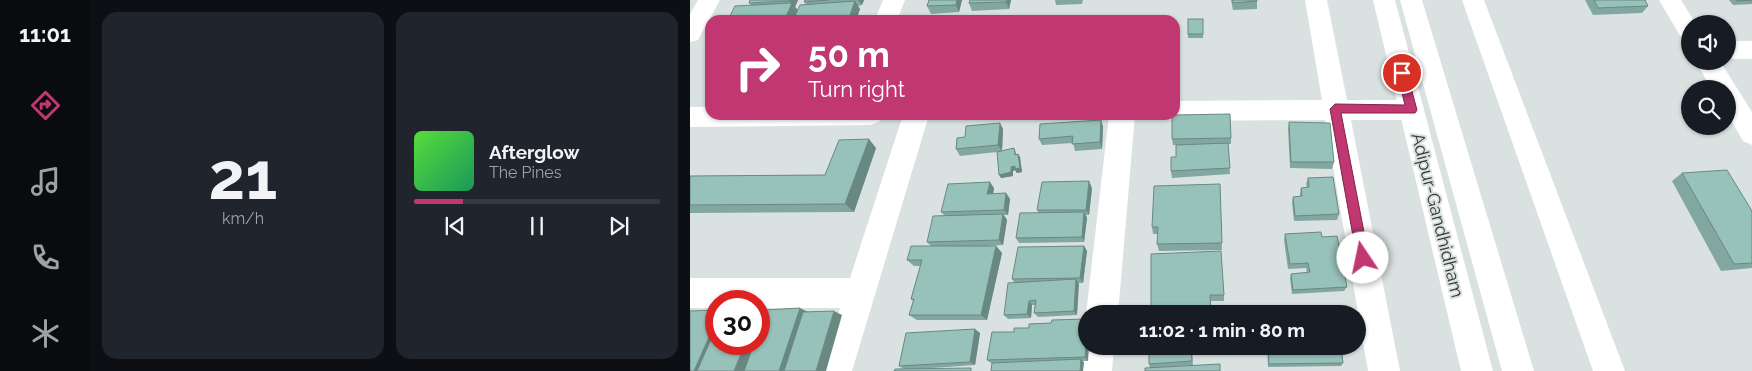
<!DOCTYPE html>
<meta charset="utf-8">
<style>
:root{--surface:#171b24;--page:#20242c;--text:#f1f3f6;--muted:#9ea1a6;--line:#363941;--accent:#c03771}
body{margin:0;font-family:Raleway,sans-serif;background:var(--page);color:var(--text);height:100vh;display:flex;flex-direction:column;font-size:19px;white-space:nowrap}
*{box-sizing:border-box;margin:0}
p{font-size:16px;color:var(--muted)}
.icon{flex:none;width:28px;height:28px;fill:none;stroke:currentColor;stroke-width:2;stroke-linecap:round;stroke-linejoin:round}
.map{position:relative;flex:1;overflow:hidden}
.drawer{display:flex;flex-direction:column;gap:12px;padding:12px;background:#0d0f14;width:600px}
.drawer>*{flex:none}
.banner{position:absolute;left:15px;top:15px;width:475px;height:105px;border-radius:15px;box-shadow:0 1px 4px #0004;background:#c03771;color:#fff;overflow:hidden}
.fabs{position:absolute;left:991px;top:15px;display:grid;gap:10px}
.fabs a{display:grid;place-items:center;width:55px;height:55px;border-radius:50%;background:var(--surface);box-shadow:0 1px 4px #0004;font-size:25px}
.speed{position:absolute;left:15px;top:290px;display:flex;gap:10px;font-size:25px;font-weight:700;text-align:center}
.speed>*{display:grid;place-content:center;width:65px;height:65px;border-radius:50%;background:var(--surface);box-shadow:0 1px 4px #0004;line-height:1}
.speed .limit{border:8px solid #d22;background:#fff;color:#111}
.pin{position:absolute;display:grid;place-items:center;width:42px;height:42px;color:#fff;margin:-21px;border:2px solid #fff;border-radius:50%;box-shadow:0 1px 5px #0007}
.me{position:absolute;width:55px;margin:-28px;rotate:349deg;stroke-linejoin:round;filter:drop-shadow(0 0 4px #0008)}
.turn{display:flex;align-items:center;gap:18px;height:105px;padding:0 20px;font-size:22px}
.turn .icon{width:65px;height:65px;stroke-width:2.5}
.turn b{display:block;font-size:35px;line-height:42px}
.drawer .card{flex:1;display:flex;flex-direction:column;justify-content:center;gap:8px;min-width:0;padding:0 18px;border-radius:15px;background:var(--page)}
.drawer .dial{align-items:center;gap:0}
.dial b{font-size:65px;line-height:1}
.song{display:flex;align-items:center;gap:15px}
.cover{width:60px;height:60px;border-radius:8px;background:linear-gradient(135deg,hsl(110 70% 55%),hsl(150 70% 35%))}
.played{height:5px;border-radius:2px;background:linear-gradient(90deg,var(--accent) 20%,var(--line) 20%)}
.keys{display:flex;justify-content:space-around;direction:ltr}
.drawer .tiles{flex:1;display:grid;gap:12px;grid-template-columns:repeat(2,1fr)}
.trip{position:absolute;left:388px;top:305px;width:288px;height:50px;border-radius:25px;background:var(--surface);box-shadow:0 1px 4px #0004;font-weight:700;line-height:50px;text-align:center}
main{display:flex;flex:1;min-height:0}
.menu{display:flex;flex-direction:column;width:90px;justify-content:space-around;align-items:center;background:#090b0e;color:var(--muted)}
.menu .icon{width:35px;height:35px}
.menu .selected{color:var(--accent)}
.menu b{font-size:22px;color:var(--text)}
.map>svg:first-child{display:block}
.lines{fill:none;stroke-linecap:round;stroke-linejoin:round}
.street{fill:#fff;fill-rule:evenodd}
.primary{fill:#fff;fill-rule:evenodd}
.wall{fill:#82a7a0}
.shaded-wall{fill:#6a8882}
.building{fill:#97c2ba;stroke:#6a8882}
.route{fill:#c03771;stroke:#7d2449}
.labels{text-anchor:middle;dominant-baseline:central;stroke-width:4;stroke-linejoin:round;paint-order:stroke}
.street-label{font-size:18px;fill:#353938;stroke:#dae2e1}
</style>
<main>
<nav class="menu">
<b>11:01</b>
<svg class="icon selected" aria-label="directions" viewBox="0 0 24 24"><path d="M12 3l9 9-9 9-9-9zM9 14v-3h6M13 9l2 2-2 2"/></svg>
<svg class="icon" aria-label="music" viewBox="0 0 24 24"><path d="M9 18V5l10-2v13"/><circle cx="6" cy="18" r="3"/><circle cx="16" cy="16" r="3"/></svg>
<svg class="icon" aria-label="phone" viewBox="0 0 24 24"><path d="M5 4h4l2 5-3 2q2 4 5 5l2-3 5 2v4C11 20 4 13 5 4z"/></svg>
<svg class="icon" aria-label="climate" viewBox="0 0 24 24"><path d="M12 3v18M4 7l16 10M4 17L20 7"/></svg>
</nav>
<section class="drawer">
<div class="tiles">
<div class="card dial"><b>21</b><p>km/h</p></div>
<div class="card">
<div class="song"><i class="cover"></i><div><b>Afterglow</b><p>The Pines</p></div></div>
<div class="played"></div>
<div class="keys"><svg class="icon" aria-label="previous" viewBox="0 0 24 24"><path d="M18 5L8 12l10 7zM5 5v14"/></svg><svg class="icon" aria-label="pause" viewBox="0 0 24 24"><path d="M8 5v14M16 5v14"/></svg><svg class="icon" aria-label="next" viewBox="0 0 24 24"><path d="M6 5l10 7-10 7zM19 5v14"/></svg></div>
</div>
</div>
</section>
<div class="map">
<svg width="1062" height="371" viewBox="0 0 1062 371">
<rect width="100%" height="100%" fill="#dae2e1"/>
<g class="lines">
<g class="street">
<polygon points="8,0 30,0 8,40 0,42 0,14"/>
<polygon points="193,0 215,0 207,20 185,20"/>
<polygon points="615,0 637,0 657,100 721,100 730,103 734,110 730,117 721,120 661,120 710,371 678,371 635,120 485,121 476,118 474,115 485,115 485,101 632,100"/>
<polygon points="772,0 794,0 935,371 903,371"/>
<polygon points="969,0 991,0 1006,24 1000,24 1000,41 992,39"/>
<rect x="1038" y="41" width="24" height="18"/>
<polygon points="1006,61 1030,61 1062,112 1062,145 1053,141 1038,115 1038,89 1021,89"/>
<polygon points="0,107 20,107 20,115 193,115 189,122 180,125 0,127"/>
<polygon points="213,115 239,115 162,371 130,371 150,308 69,308 69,301 26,301 26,308 0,308 0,278 160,278"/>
<polygon points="419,115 445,115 428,314 396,314"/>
<polygon points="396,336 396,346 424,346 422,371 390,371 392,346"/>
</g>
<g class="primary">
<polygon points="683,0 705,0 803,371 771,371"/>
<polygon points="710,0 732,0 844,371 812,371"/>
</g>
</g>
<g class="wall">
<polygon points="108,0 105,7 108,10 116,4 114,2 115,0 174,0 172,5 168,6 170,9 166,20 38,20 61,5 59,3"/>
<polygon points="239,0 272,0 269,12 241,14 237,6"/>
<polygon points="280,0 321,0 319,9 282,11 279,3"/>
<polygon points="365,0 393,0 392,4 366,5"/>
<polygon points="541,0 567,0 567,9 543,10"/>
<polygon points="895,0 955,0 958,6 952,13 903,15"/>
<polygon points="1039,0 1062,0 1062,4 1043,5"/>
<rect x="498" y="19" width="15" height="19"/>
<polygon points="411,120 413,127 412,149 385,151 383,143 352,145 349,139"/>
<polygon points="599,122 644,162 642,169 600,168 598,129"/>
<polygon points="313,129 312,151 324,148 326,152 326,154 328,154 330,157 332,172 327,173 325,170 323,171 323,176 311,178 307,152 270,156 266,149"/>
<polygon points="541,138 541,144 538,144 540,174 482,178 481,171 486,157 497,145 483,145 482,139"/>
<polygon points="186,148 164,212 0,213 0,176 135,175"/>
<polygon points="992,173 1062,211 1062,268 1031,271 982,181"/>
<polygon points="618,178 649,214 647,220 604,221 602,203 603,197 610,197 610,194 611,188 617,187 616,184"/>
<polygon points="530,184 532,250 469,251 467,244 468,234 463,234 462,227"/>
<polygon points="304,188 303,194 316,193 320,199 318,215 314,215 317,220 313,245 297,246 306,246 312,253 297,320 227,320 219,315 223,301 221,299 230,266 224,266 217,260 241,246 237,242 255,216 251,212"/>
<polygon points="402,188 399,215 396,215 397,218 394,242 329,243 326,238 349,213 347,210"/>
<polygon points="595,234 632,237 657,287 654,291 602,294 600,279 601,274 617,273 616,268 598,269 594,240"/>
<polygon points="394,246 397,251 393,283 388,283 387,315 348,317 344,313 345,305 342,305 341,318 318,319 314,315 325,283 322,279"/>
<polygon points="461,254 534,295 534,301 521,301"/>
<polygon points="396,319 398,361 393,361 394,363 302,364 297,360 324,332 361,323"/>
<polygon points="290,333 285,365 228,369 214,369 209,366"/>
<polygon points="459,346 508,346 508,350 502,350 503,365 460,368 459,364"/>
<polygon points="526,346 547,346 547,348 526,351"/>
<polygon points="577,346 651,346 653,363 651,366 578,367"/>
</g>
<g class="shaded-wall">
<polygon points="99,0 108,0 105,7 108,10 104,20 96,20 95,19 101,4"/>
<polygon points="168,0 174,0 172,5"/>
<polygon points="267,0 272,0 269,12 266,5"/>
<polygon points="317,0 321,0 319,9 316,2"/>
<polygon points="165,1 170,9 166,20 161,20 159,18"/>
<polygon points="411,120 413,127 412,149 410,142"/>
<polygon points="310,123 313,129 312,151 308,145"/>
<polygon points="179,139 186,148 164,212 155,204"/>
<polygon points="328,154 330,157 332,172 327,173 325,170 323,171 323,176 311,178 309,175 321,167"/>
<polygon points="399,181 402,188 399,215 396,210"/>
<polygon points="300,182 304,188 302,200 297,194"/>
<polygon points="316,193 320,199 318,215 314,210"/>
<polygon points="394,212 397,218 394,242 392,237"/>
<polygon points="313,214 317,220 313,245 309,240"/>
<polygon points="306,246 312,253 297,320 291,315"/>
<polygon points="394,246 397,251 393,283 390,278"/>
<polygon points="386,279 389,284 387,315 384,311"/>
<polygon points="339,301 342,305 341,318 337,314"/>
<polygon points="110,308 118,312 99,371 89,371"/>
<polygon points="144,311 152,315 136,371 126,371"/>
<polygon points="69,312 77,316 69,337"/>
<polygon points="26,321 26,344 17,371 4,371"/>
<polygon points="285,329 290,333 285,365 280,362"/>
<polygon points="55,344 66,344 55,371 44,371"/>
<polygon points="396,346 399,346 398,361 395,357"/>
<polygon points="391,359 394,363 393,371 390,371"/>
</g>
<g class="building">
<polygon points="60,0 99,0 99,1 59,3"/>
<polygon points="115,0 138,0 114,2"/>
<polygon points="239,0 267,0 266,5 237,6"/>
<polygon points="280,0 317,0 316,2 279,3"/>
<polygon points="543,0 567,0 567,1 543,3"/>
<polygon points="904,0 955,0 958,6 908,8"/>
<polygon points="1046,0 1062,0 1047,1"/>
<polygon points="165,1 159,18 120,20 103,20 110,5"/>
<polygon points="102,3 95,19 74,20 38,20 45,6"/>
<polygon points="440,17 440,20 425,20 425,18"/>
<rect x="498" y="19" width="15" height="15"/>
<polygon points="540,114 541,138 482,139 482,115"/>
<polygon points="411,120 410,142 382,144 383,136 349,139 350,124"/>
<polygon points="599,122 640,123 644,162 601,162"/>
<polygon points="310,123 308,145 266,149 267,138 275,137 276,126"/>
<polygon points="179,139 155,204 0,205 0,176 135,175 149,140"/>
<polygon points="538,143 540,168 481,171 481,157 486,157 486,145"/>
<polygon points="324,148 325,155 328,154 330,168 325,169 325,166 321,167 321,172 309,175 307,152"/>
<polygon points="1037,170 1062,211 1062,263 1044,264 992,173"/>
<polygon points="643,177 649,214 605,216 603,197 612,196 611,188 619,187 618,178"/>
<polygon points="399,181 396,210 347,210 352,182"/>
<polygon points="300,182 297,194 316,193 314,210 251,212 258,184"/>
<polygon points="530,184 532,243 467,244 468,227 462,227 464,186"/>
<polygon points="394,212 392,237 326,238 330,213"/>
<polygon points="313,214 309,240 237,242 243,216"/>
<polygon points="631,232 632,237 647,236 657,287 603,290 601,274 620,272 618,263 600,264 595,234"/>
<polygon points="221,246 306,246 291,315 219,315 224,299 221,299 232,260 217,260"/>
<polygon points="394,246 390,278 322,279 328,247"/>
<polygon points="531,251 534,295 520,295 521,314 461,314 461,254"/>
<polygon points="386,279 384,311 344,313 346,300 339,301 337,314 314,315 318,283"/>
<polygon points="110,308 89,371 54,371 64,344 69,344 69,331 76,310"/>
<polygon points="26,310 26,321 4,371 0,371 0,311"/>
<polygon points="144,311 126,371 94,371 113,312"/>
<polygon points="396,319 396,345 395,357 297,360 302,332 324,332 324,328 339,328 339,324 361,323 362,320"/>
<polygon points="26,328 26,344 55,344 44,371 7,371"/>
<polygon points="285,329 280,362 209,366 216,333"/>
<polygon points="459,346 507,346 501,347 502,361 459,364"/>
<polygon points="526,346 547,346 526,348"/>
<polygon points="578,346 651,346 653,363 579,364"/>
<polygon points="391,359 390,371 301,371 302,363"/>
<polygon points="530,364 530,371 455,371 455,368"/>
<polygon points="281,368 281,371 204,371 205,369"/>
</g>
<polygon class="route" points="712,69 717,73 727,110 725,113 651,113 679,258 678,262 673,264 669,262 667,258 640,109 645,104 715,105 707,73"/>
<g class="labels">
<g class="street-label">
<text transform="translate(748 215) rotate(76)">Adipur-Gandhidham</text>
</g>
</g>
</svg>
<div class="fabs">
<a><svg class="icon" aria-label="sound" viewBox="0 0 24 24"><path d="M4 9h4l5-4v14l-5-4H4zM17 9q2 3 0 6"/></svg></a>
<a><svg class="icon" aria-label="search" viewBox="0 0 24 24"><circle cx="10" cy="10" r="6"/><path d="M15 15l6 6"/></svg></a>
</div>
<div class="speed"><div class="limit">30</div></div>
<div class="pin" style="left:712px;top:73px;background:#d93025"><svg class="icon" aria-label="arrive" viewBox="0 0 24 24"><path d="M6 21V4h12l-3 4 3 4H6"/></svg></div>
<svg class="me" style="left:673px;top:258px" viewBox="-20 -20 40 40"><circle r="19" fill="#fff"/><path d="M0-13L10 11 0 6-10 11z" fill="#c03771"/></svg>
<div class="trip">11:02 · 1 min · 80 m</div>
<div class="banner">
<div class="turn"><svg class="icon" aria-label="right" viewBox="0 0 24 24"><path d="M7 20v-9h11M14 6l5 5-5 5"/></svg><div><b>50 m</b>Turn right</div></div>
</div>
</div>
</main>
